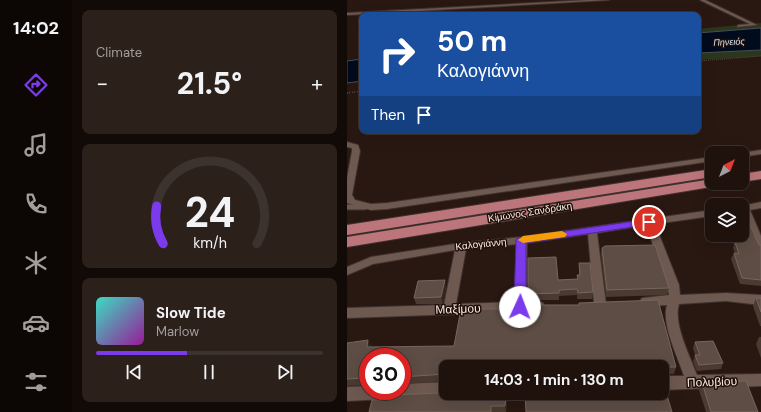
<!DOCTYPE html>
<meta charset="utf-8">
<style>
:root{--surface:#1f120d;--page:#2c201b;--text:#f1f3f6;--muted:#a19e9d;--line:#3c322e;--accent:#7c3aed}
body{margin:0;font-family:"DM Sans",sans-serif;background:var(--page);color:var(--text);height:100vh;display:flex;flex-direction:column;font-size:15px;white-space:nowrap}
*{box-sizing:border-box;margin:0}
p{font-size:13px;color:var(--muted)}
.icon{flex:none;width:22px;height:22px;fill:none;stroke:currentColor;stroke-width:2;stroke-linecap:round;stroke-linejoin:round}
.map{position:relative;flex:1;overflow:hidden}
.sheet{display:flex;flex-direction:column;gap:10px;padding:10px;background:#110a07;width:275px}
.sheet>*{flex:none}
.guide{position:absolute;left:12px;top:12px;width:342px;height:122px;border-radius:8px;box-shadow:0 4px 16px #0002,0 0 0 1px var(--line);background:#1a4fa0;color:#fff;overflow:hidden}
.needle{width:26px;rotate:42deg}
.fabs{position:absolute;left:358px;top:146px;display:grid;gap:8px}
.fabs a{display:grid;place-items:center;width:44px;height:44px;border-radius:8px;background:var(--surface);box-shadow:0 4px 16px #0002,0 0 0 1px var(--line);font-size:20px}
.speed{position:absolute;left:12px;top:348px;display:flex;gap:8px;font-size:20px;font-weight:700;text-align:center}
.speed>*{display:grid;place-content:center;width:52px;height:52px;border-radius:50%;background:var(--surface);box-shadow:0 4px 16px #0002,0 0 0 1px var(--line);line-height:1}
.speed .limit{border:6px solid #d22;background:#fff;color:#111}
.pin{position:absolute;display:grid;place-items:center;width:34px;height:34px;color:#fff;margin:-17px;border:2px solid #fff;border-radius:50%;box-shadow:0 1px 4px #0007}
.me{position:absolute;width:44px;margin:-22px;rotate:2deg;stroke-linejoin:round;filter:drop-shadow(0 0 3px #0008)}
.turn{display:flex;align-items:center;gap:14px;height:84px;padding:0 12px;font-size:18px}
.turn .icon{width:52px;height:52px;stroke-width:2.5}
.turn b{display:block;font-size:28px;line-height:34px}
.then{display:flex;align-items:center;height:38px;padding:0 12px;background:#0003;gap:8px;font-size:15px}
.big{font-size:30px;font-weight:700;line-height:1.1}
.sheet .widget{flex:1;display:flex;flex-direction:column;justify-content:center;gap:6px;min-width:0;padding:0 14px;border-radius:8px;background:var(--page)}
.sheet .dial{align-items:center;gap:0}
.dial svg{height:104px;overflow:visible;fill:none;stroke:var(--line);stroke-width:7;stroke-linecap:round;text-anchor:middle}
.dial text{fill:var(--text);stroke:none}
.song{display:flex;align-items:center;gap:12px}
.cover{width:48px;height:48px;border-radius:6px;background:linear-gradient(135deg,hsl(170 70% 55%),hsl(300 70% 35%))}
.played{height:4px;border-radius:2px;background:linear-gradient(90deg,var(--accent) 40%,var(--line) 40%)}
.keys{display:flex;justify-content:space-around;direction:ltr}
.heat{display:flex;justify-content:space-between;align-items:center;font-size:22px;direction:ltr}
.trip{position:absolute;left:92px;top:360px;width:230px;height:40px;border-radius:8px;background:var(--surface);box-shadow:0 4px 16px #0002,0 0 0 1px var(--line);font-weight:700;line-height:40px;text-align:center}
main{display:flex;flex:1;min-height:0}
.tabs{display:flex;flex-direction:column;width:72px;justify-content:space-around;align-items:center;background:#0c0705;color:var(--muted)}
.tabs .icon{width:28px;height:28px}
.tabs .selected{color:var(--accent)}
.tabs b{font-size:18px;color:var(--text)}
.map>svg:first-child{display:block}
.green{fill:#2a371d}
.water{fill:#000b1d;stroke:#4a4e59}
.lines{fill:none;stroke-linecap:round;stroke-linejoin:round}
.service-casing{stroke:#3f322f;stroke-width:7}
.minor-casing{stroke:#3f322f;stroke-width:2}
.trunk-casing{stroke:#3f322f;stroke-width:2}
.path-far1{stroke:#8b7d76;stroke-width:1;stroke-dasharray:0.5 1.5;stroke-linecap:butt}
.path{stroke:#8b7d76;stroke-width:1.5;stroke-dasharray:0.5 2;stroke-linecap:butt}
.service{stroke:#6e5950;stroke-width:5}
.minor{fill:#6e5950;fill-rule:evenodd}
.trunk{fill:#bc767b;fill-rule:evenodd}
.wall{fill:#4b3a31}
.shaded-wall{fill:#36251c}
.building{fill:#5d4d44;stroke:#76665d}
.route{fill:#7c3aed;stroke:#51269a}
.slow{fill:#f59e0b}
.labels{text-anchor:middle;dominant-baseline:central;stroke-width:3;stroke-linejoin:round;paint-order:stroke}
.far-water-label{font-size:9px;font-style:italic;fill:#d1e6f7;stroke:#1f0f08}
.street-label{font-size:10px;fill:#f7ebe5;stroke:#1f0f08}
.near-street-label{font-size:12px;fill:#f7ebe5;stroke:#1f0f08}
</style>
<main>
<nav class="tabs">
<b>14:02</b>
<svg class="icon selected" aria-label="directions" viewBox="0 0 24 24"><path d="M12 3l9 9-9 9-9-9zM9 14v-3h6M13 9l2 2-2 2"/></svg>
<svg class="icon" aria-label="music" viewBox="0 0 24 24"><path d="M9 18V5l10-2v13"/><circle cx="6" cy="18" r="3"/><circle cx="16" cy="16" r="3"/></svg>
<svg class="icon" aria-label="phone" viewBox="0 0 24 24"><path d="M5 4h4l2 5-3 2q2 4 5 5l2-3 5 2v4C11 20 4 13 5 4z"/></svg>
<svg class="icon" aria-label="climate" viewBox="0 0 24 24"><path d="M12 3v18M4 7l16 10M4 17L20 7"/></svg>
<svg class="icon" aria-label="car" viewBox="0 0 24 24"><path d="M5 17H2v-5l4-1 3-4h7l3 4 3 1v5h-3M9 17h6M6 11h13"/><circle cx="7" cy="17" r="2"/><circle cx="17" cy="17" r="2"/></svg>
<svg class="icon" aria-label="filters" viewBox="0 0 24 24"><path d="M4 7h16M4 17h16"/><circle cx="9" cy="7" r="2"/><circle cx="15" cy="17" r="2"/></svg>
</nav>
<section class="sheet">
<div class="widget"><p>Climate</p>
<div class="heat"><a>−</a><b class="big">21.5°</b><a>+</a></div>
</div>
<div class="widget dial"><svg viewBox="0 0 100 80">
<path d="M14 69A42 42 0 1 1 86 69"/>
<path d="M14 69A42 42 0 0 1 9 40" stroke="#7c3aed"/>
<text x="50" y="56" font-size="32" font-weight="700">24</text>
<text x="50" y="72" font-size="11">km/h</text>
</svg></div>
<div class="widget">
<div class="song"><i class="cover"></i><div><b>Slow Tide</b><p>Marlow</p></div></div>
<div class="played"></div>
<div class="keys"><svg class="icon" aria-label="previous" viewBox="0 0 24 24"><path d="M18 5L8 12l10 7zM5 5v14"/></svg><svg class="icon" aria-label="pause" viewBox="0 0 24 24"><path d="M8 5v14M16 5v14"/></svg><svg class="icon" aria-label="next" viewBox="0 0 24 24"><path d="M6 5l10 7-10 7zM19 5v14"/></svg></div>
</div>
</section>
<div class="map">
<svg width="414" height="412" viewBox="0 0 414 412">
<rect width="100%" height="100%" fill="#291811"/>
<g class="green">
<polygon points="414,23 414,28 351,33 351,29"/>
<polygon points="414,50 414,56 351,60 351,53"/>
<polygon points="365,177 365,180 85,224 84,221"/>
</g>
<g class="water">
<polygon points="414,28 414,50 351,53 351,33"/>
<polygon points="15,59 15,81 0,83 0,61"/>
</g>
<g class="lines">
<defs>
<polyline id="service" points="0,207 18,207"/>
<g id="minor">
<polygon points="241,0 262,0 0,15 0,13"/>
<polygon points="353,0 358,0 410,25 390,27 391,25 403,24"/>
<polygon points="0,142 11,145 13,151 5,195 8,200 24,204 40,203 365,157 365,161 40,209 24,210 0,203 0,178 5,151 5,148 0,147"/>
<polygon points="414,150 414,154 395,157 394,153"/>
<polygon points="414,202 414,208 403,210 414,236 414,250 410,249 409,247 395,214 395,206"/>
<path d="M365,210V216L308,224L332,285L333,295L379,293L414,295V305L379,301L332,304C326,324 343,356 350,375L414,374V386L315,390V376H337C331,357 314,324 320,305L299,306L295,304L293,301L295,298L322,295L320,285L299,225L250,233L259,304L257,307L253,309L249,307L247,304L241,234L180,243L179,302L192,301L196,303L198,306L196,309L173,312L0,318V308L97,305L108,250L26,264L0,275V267L24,257L114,243L175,237ZM170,244L167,302L109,304L119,249Z"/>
<polygon points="99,382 99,393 104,393 99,396 0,401 0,387 21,386 21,391 55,391 55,384"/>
</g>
<g id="trunk">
<polygon points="365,169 365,177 0,235 0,225"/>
<polygon points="414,171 414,179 395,182 395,174"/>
<polygon points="365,179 365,183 372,183 370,186 0,247 0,237"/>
</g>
</defs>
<use href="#service" class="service-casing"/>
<use href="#minor" class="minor-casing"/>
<use href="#trunk" class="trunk-casing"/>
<polyline class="path-far1" points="351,61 414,56"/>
<polyline class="path" points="0,93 15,91"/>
<use href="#service" class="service"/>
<use href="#minor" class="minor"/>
<use href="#trunk" class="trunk"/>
</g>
<g class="wall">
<polygon points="384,235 395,235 412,245 414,245 414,286 393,284 384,259 387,253 388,253 386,248 387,245"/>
<polygon points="255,248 322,288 320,295 259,297 254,255"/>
<polygon points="232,263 246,292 245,299 230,299 230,295 212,296 212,300 181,300 181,294 211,280 230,279 230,275 232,275"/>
<polygon points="99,287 96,304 69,304 67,298"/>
<polygon points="409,298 414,298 414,326 413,326 406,306"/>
<polygon points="412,337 414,337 414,358 409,344"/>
<polygon points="348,342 376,363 374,369 350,371 346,362 348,355 346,348"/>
<polygon points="0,343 24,347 329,367 327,374 315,374 315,367 99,367 99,386 98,381 55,384 55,357 21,357 21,385 0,386"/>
<polygon points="355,383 411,412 359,412 352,390"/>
<polygon points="98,391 147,396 160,403 159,412 22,412 48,399 92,393"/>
</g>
<g class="shaded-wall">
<polygon points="98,280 99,287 96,304 94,297"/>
<polygon points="21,340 25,347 20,347"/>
<polygon points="19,374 21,378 21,383 18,378"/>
<polygon points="159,396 160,403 159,412 158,406"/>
</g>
<g class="building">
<polygon points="395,227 404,227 412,245 414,245 414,280 395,278 387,253 392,254 388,242 390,242 388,235 395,235"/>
<polygon points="308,245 322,288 260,290 255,248 258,246"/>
<polygon points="209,257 211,280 231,279 230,275 233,275 232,263 243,263 246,292 231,293 230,289 212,290 212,293 181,294 181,258"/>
<polygon points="98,280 94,297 67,298 71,281"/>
<polygon points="409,298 414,298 414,312"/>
<polygon points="311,300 329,367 99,367 99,385 98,374 55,377 55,357 21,357 21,374 19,374 18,378 0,379 0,343 21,340 20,347 107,346 114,309 181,309 181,305 232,305 232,303"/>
<polygon points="366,341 376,363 352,365 348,355 353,355 348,342"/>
<polygon points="399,381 411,412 364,412 355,383"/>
<polygon points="315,382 316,382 325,412 179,412 178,393 315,393"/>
<polygon points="99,390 99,393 145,393 145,396 159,396 158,406 144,406 144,412 22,412 25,400 48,399 49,395 92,393 92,391 98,391"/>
</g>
<polygon class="route" points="302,219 307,222 306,224 179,243 179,307 177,311 173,312 169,311 167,307 169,240 171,238"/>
<polygon class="slow" points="215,231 220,234 218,237 176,243 171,240 176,236"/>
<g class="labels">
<g class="far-water-label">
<text transform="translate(382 42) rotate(-3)">Πηνειός</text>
</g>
<g class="street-label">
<text transform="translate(183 212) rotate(-9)">Κίμωνος Σανδράκη</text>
<text transform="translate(134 244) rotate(-6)">Καλογιάννη</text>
</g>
<g class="near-street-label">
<text transform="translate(111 309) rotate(-2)">Μαξίμου</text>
<text transform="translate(365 382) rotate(-2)">Πολυβίου</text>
</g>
</g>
</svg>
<div class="fabs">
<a><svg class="needle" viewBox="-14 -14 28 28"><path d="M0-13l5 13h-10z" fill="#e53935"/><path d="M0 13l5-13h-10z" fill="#a19e9d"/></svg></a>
<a><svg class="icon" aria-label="layers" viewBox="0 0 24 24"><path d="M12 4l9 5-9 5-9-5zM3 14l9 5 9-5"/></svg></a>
</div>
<div class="speed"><div class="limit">30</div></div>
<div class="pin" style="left:302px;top:222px;background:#d93025"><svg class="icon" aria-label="arrive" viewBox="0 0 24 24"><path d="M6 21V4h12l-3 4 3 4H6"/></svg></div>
<svg class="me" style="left:173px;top:307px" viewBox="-20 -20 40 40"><circle r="19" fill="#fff"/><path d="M0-13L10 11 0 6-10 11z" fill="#7c3aed"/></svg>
<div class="trip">14:03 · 1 min · 130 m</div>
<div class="guide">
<div class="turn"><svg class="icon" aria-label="right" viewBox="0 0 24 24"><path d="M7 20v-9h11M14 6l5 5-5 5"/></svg><div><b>50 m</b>Καλογιάννη</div></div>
<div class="then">Then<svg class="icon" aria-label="arrive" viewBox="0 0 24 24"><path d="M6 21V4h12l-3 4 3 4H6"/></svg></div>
</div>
</div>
</main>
